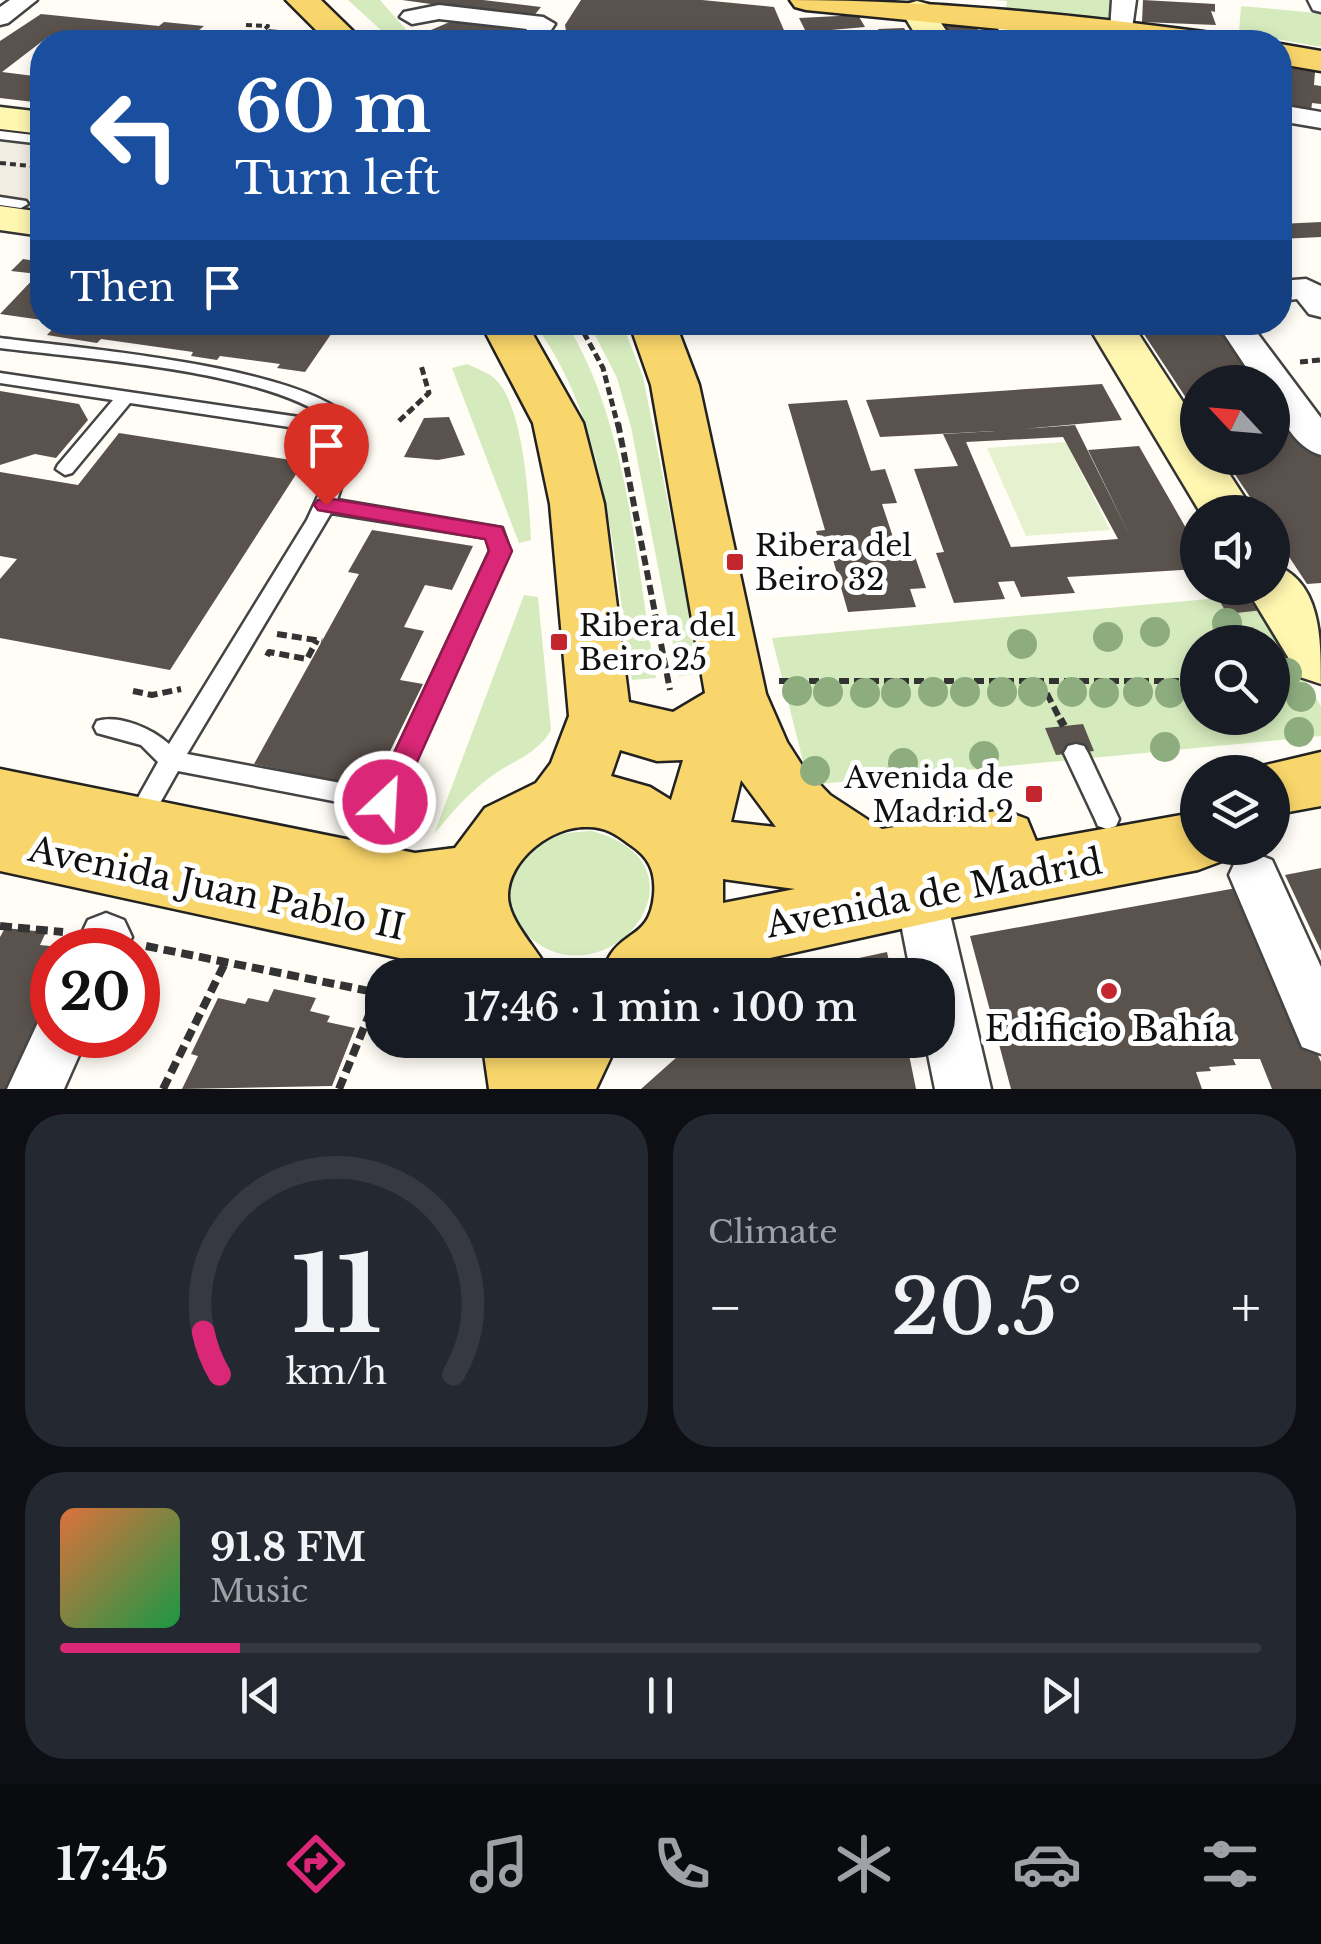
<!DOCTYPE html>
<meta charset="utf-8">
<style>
:root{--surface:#171b24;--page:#242831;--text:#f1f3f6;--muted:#9ea1a6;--line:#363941;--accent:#db2777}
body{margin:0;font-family:"Libre Baskerville",serif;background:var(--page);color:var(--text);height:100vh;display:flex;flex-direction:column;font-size:38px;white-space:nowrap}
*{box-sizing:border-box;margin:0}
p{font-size:32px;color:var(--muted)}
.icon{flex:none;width:55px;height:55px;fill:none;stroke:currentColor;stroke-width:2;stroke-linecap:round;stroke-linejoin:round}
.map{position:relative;height:1089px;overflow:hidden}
.sheet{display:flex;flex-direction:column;gap:25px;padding:25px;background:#0d0f14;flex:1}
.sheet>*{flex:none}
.banner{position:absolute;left:30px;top:30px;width:1262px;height:305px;border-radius:40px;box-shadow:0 5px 15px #0003;background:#1a4fa0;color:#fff;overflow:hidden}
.needle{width:65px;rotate:296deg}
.tools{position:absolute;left:1180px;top:365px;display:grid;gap:20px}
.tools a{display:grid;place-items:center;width:110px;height:110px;border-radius:50%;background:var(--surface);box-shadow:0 5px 15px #0003;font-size:50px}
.speed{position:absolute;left:30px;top:928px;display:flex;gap:20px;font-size:50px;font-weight:700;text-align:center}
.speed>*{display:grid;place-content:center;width:130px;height:130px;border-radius:50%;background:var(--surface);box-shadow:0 5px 15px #0003;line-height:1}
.speed .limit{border:15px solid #d22;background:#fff;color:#111}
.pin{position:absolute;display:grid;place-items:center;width:85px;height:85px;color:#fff;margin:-102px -42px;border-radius:50% 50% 50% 0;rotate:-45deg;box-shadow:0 0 10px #0007}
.pin .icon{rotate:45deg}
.me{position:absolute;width:110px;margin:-55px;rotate:25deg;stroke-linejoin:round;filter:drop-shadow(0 0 8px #0008)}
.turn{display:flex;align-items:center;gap:35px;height:210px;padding:0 40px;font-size:45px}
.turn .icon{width:130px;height:130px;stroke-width:2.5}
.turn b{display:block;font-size:70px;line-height:85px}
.then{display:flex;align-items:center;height:95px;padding:0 40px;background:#0003;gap:20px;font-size:38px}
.big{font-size:75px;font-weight:600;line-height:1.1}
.sheet .card{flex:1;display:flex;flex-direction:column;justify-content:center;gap:15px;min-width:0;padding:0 35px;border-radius:40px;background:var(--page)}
.sheet .dial{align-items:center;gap:0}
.dial svg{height:260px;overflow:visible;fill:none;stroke:var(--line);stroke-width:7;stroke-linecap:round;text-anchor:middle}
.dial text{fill:var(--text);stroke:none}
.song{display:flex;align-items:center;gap:30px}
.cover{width:120px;height:120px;border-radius:15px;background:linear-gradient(135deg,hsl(20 70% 55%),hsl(140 70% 35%))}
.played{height:10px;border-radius:5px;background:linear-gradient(90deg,var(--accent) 15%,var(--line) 15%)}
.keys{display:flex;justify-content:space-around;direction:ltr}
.heat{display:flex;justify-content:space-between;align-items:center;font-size:55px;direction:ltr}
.sheet .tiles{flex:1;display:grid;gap:25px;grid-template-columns:1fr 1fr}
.card:last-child{grid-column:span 2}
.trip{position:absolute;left:365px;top:958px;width:590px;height:100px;border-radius:40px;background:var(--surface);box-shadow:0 5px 15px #0003;font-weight:600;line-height:100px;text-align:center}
.tab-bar{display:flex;height:160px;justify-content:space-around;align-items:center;background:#090b0e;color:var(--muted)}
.tab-bar .icon{width:70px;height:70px}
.tab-bar .active{color:var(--accent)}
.tab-bar b{font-size:45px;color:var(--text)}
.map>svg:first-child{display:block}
.green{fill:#d5ebbd;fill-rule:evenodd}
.pitch{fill:#e6f2cf}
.plaza{fill:#f1ede2}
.building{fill:#5a524d;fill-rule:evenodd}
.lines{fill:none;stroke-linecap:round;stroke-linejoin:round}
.lane-casing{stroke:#444;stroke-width:5}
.street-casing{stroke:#444;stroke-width:5}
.secondary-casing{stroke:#333;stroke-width:5}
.primary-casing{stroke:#222;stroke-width:5}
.path-far3{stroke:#333;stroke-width:4;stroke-dasharray:6 4;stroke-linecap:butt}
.path-far2{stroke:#333;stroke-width:5;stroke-dasharray:8 4;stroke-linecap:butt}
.path-far1{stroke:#333;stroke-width:6;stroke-dasharray:10 5;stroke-linecap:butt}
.path{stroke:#333;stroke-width:8;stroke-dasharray:12 6;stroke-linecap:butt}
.lane{fill:#fff;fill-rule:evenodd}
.street{fill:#fff;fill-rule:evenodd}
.secondary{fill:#fff6b0;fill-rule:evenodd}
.primary{fill:#f9d66b;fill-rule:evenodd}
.tree{fill:#8dad7f}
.route{fill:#db2777;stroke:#8e194d;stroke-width:2.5}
.poi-dot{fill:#c4262e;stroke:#fff;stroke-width:4}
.labels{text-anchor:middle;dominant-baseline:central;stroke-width:10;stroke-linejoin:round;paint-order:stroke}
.poi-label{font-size:30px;fill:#111;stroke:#fff;text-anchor:start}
.near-street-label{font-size:35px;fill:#111;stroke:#fff}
.near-poi-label{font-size:35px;fill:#111;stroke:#fff}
</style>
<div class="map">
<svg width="1321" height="1089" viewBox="0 0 1321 1089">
<rect width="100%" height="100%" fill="#fffdf5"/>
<g class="green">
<polygon points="348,0 380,0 417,42 394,42"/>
<polygon points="994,0 1111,0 1110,19 1006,9 1007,1"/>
<polygon points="1316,0 1321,0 1321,47 1239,32 1241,6 1318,13"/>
<path d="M534,323H566C628,422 636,563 656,678L632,680C613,559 609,425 534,323Z"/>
<polygon points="589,323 622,323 643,377 702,674 679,676 631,427 617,378"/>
<path d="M467,364C475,368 488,372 495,379C524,405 529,502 531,540L519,543L452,368Z"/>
<path d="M524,595L538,597L551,730C538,753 517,759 496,773C471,790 453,811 434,834Z"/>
<path d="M1254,595L1321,706V736L809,785L772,638ZM1198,642H1272V718H1198Z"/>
<path d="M592,831C721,866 605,1008 527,935C497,907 511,857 547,839C561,832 577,832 592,831Z"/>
</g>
<polygon class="pitch" points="1066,442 1110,530 1026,536 987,448"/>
<polygon class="plaza" points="0,139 42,143 42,201 0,196"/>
<g class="building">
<polygon points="402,0 483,0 541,7 532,18"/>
<polygon points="581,0 702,0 774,7 789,42 568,42 565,25"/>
<polygon points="1143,0 1215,4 1215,12 1211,11 1216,25 1142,22"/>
<polygon points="41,14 159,26 164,22 204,26 185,42 113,42 49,36 2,72 42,77 42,103 0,98 0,41"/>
<polygon points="858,15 865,27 820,31 805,30 799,18"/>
<polygon points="459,18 526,26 529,30 520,42 491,42 493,35 468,32 474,42 442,42 431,30"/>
<polygon points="942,23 976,27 982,36 954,42"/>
<polygon points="904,28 913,42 886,42 878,29"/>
<polygon points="269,29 288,31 291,33 281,42 254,42"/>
<polygon points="869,35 873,42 811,42 809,38"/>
<polygon points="1283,67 1315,72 1314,85 1321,86 1321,104 1312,103 1311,111 1280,106"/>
<polygon points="1321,222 1321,237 1280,239 1280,224"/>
<polygon points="23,259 42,262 42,320 0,314 38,274 11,271"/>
<polygon points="59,322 333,322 336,327 305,372 277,368 280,364 220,356 217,360 191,356 193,352 101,339 97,343 47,335"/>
<polygon points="1136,322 1232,322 1321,443 1321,583 1307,584 1272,531 1272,512 1260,512 1224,458 1272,458 1272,382 1198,382 1198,416"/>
<path d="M1102,384L1122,420L1023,429L1075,425L1131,538L1088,450L1139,446L1198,549V569L1067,577L1075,593L1021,597L1014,581L998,582L1005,599L954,603L936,553L944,552L914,469L958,466L943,434L996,431L880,437L866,400ZM1063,437L1118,539L1011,547L966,442Z"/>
<polygon points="0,391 79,404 88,420 56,458 35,454 0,465"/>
<polygon points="847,400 871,471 885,469 897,503 882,504 897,549 912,548 926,588 910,589 916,607 848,612 832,556 823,557 816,531 825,530 788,404"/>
<polygon points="449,417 465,455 438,460 404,457 424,418"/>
<polygon points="119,433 304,462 170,670 0,638 0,579 17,559 0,556 0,472 78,485"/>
<polygon points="372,530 473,546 452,590 425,585 404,627 424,631 400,680 423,684 372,788 254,764 359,574 348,572"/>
<polygon points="1254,595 1263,610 1227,614 1218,598"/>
<polygon points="1083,724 1094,751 1056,755 1045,728"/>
<polygon points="1321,868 1321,951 1285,875"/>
<polygon points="1242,887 1321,1062 1321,1089 1272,1089 1260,1059 1233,1059 1236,1065 1209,1067 1211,1071 1196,1072 1202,1089 1011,1089 970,936"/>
<polygon points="5,928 46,932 40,945 60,947 52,950 52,1008 33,1051 23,1089 0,1089 0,937"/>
<polygon points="887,952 892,975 789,975 789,973"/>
<polygon points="274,989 316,998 310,1011 330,1016 327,1022 355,1028 332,1086 182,1089 198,1056 191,1054 218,998 245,1004 248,998 268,1002"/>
<polygon points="696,1040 906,1040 916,1089 641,1089"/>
</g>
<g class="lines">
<defs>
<g id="lane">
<polygon points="0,131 42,136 42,144 0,139"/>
<polygon points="0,197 26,201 28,204 21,208 0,205"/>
<path d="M0,338C76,348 305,366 352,421L353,451L337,500L502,528L510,551L393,808L385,811L178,771L147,826L138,829L129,826L126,819L158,762L141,745L97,733L94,727L97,721C119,714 153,729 169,744L307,520L327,477L336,434L130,403L72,473L65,475L56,469L58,465L113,400L0,383V373L333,422C268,370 86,359 0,348ZM331,513L487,538L490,551L378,790L187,754Z"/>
<polygon points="1076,744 1084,746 1088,753 1119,819 1116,826 1107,829 1098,826 1095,819 1064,753 1068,746"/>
</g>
<g id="street">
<polygon points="10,0 37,0 8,23 0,25 0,7"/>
<polygon points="1112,0 1136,0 1131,36 1122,38 1110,31"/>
<polygon points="1308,0 1321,0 1321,12 1313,10"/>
<polygon points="439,5 543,17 555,24 543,42 519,42 527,29 439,19 412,24 400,17 404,12"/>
<polygon points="1010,12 1022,19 1023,42 999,42 998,19"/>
<polygon points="1280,105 1321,112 1321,128 1280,121"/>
<polygon points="1306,279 1321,286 1321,317 1309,314 1297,299 1280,301 1280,281"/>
<path d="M1216,322H1249L1321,418V455C1294,448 1272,409 1272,382H1256Z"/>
<polygon points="1254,853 1272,860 1321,967 1321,1054 1302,1047 1229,875 1236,860"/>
<polygon points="920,871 938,877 945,893 991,1089 935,1089 925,1040 938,1040 938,975 911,975 895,893 902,877"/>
<polygon points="106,913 124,920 132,937 126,950 74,950 88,920"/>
<polygon points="52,1012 52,1035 88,1035 64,1089 7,1089 41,1016"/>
</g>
<g id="secondary">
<polygon points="917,1 928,4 954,42 920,42 901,11 906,4"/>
<polygon points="0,107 42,112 42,134 0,129"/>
<polygon points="0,206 42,212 42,236 0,230"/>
<polygon points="1086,322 1131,322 1198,425 1198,458 1219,458 1254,512 1200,512"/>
<path d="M1272,564C1321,580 1321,637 1321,684L1300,677L1246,588H1272Z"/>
</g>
<g id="primary">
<polygon points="286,0 321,0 364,42 328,42"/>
<path d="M790,0C929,0 1066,14 1204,32L1216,35L1221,42H1133L806,10L795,7Z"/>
<polygon points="1280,44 1321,51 1321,71 1280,64"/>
<path d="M480,322H526L583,423L604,504L629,702L673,712L705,693L651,385L629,322H675L699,385L766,694L787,742L803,767L830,795L882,829L1003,810L1027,819L1036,841L1198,812V848H1229L1222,861L1198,870L950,918L693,975H601C604,968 607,960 611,954C627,930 650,936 654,895C656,871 649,857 629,844C616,834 605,827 588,827C553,825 508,859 508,896C508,922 539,950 551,975H457L436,966L0,871V769L415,853L455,848L485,808L536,783L551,763L569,716L550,504L533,423ZM620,750L657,761L683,760L671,800L650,787L611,776ZM741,780L776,827L731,822ZM723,879L795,889L723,903Z"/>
<polygon points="1321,752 1321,806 1272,815 1272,772 1247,772 1249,769"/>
<polygon points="482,1040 619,1040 596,1089 489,1089"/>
</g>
</defs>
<use href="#lane" class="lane-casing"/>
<use href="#street" class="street-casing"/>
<use href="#secondary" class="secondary-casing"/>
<use href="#primary" class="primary-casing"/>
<g class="path-far3">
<polyline points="246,25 268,26 251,42"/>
<polyline points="0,163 42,167"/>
</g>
<g class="path-far2">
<polyline points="578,322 603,368 618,426"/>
<polyline points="1300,362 1321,360"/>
<polyline points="399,421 429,393 421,365"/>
</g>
<g class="path-far1">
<polyline points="618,423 670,690"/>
<polyline points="277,634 322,641"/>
<polyline points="267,656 269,652 307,659 317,640"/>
<polyline points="1040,680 1061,721"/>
<polyline points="779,681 1198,681"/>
<polyline points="133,691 152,695 181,689"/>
</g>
<g class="path">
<polyline points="1060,719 1064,726"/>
<polyline points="0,926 63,932"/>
<polyline points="146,946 379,993"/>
<polyline points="163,1089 225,963"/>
<polyline points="339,1089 382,983"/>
</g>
<use href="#lane" class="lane"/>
<use href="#street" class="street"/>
<use href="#secondary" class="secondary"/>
<use href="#primary" class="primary"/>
</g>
<g class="tree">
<circle cx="1227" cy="623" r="15"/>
<circle cx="1155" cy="632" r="15"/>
<circle cx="1108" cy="637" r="15"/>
<circle cx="1022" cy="644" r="15"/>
<circle cx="1287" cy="673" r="15"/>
<circle cx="797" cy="691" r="15"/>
<circle cx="828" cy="692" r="15"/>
<circle cx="933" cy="692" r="15"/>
<circle cx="965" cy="692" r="15"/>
<circle cx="1002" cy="692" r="15"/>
<circle cx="1033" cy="692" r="15"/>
<circle cx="1072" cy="692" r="15"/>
<circle cx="1138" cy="692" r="15"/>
<circle cx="865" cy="693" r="15"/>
<circle cx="896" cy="693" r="15"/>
<circle cx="1104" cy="693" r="15"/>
<circle cx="1170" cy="693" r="15"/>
<circle cx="1301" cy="697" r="15"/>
<circle cx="1299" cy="732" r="15"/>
<circle cx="1165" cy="747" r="15"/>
<circle cx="984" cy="756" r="15"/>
<circle cx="903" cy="763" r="15"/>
<circle cx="815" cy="771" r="15"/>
</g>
<polygon class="route" points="326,498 502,527 512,551 399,802 395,810 385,813 375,810 371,802 489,551 485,539 318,510 314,505 318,500"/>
<g class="poi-dot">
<rect x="725" y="552" width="20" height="20" rx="5"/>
<rect x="549" y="632" width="20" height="20" rx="5"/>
<rect x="1024" y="784" width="20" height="20" rx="5"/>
<circle cx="1109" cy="991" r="10"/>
</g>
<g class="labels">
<g class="poi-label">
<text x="755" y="545">Ribera del<tspan x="755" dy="34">Beiro 32</tspan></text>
<text x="579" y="625">Ribera del<tspan x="579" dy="34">Beiro 25</tspan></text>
<text x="1014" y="777" text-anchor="end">Avenida de<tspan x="1014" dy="34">Madrid 2</tspan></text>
</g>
<g class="near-street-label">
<text transform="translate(217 888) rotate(12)">Avenida Juan Pablo II</text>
<text transform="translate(934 893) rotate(-11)">Avenida de Madrid</text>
</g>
<g class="near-poi-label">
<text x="1109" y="1028">Edificio Bahía</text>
</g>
</g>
</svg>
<div class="tools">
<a><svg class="needle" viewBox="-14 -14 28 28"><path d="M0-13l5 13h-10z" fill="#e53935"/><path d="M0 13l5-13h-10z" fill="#9ea1a6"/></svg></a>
<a><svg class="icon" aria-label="sound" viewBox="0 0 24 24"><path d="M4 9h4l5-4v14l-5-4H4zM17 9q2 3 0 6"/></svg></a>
<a><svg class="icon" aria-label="search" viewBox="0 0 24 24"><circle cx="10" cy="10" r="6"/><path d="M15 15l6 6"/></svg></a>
<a><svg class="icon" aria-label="layers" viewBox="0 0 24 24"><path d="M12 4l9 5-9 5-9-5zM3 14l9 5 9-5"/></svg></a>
</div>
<div class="speed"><div class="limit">20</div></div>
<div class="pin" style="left:326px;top:505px;background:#d93025"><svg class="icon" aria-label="arrive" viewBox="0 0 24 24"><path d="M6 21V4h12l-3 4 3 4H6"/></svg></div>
<svg class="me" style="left:385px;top:802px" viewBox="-20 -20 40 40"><circle r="17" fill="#db2777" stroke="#fff" stroke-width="3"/><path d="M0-11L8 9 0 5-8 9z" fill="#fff"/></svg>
<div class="trip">17:46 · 1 min · 100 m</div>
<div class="banner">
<div class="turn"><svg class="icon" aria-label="left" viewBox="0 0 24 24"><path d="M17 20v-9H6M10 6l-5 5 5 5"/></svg><div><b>60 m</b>Turn left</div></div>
<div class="then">Then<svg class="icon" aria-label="arrive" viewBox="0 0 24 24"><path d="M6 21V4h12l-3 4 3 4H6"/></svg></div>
</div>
</div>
<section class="sheet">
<div class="tiles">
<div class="card dial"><svg viewBox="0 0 100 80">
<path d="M14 69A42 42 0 1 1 86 69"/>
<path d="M14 69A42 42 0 0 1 9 56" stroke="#db2777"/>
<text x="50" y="56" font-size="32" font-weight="700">11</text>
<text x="50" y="72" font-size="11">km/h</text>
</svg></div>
<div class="card"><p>Climate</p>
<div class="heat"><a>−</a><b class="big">20.5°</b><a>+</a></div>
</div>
<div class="card">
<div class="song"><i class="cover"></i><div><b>91.8 FM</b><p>Music</p></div></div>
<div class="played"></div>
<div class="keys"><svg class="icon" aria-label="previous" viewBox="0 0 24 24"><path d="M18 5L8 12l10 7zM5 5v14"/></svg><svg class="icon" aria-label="pause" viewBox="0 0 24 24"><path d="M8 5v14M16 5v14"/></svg><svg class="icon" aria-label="next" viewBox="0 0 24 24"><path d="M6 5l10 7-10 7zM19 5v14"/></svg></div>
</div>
</div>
</section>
<nav class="tab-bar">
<b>17:45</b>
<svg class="icon active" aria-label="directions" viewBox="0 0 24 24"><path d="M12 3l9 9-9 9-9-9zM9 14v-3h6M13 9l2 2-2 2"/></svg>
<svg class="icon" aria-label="music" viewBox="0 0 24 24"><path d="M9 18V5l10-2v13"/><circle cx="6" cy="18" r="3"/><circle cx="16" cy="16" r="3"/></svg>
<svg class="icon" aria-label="phone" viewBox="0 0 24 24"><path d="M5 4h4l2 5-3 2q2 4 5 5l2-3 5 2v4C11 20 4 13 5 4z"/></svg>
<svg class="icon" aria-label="climate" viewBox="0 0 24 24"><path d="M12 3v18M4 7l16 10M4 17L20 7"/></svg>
<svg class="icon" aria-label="car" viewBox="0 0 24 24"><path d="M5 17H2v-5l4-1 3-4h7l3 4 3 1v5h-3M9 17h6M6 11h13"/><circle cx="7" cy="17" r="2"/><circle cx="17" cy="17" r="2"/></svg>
<svg class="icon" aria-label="filters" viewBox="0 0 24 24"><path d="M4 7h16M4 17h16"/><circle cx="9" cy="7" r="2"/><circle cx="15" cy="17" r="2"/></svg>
</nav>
